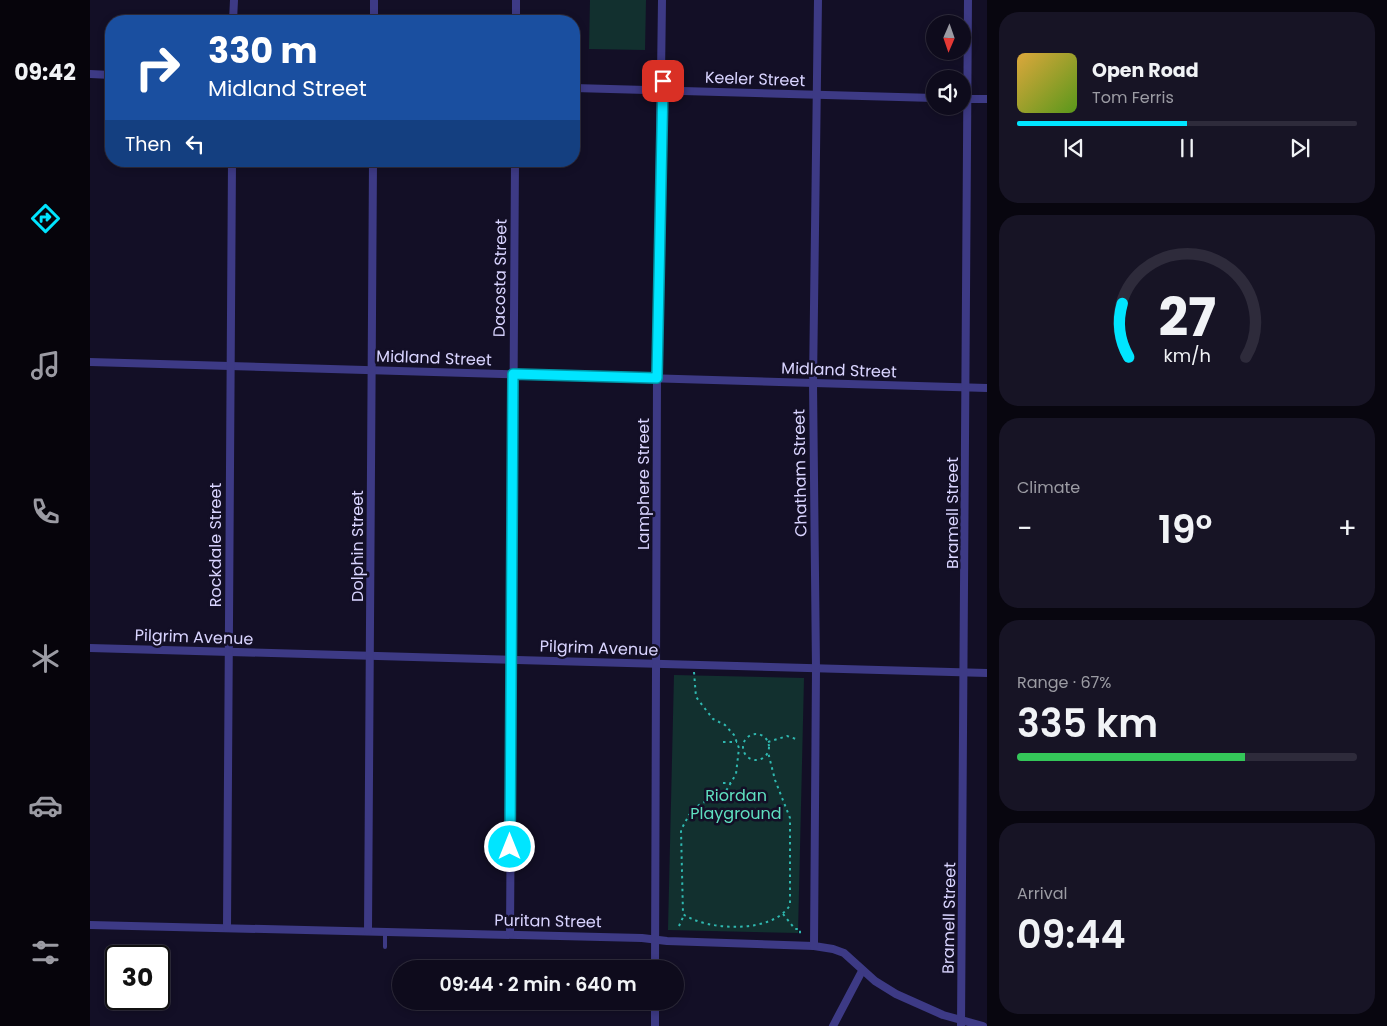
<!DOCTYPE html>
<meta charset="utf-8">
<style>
:root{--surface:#0e0b1c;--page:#171425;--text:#f1f3f6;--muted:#9b9ba3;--line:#2e2b3b;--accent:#00e5ff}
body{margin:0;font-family:Poppins,sans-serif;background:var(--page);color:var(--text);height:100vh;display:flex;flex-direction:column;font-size:19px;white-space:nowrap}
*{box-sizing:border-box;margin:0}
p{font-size:16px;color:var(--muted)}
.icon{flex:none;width:28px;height:28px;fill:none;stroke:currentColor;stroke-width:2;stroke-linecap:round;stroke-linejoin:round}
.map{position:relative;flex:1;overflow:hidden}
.sheet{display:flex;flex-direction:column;gap:12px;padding:12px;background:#08060f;width:400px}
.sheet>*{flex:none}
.guide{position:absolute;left:15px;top:15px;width:475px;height:152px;border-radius:20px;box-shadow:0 2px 8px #0003,0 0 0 1px var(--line);background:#1a4fa0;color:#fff;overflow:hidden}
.needle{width:32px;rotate:182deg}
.buttons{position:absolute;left:836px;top:15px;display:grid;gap:10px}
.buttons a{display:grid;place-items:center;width:45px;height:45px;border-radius:50%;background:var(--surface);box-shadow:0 2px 8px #0003,0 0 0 1px var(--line);font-size:25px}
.speed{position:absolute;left:15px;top:945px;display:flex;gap:10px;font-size:25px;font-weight:700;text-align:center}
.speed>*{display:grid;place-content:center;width:65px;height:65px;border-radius:50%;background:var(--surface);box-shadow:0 2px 8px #0003,0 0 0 1px var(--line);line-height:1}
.speed .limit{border:2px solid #111;border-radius:8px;background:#fff;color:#111}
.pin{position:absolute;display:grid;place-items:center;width:42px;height:42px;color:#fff;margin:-21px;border-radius:10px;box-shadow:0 2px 8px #0006}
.me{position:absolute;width:55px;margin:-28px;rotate:0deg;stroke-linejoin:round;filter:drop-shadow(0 0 4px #0008)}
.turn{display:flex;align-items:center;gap:18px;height:105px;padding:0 20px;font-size:22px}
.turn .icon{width:65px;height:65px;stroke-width:2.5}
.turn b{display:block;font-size:35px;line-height:42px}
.then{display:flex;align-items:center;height:48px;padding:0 20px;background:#0003;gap:10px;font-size:19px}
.big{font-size:38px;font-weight:600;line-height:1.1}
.sheet .card{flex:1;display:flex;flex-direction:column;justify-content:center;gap:8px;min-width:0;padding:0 18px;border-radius:20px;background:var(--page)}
.sheet .dial{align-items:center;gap:0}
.dial svg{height:130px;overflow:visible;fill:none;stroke:var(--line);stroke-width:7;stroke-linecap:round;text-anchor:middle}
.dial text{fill:var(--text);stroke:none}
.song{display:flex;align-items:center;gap:15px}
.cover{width:60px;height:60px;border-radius:8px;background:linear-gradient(135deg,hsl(40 70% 55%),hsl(90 70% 35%))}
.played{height:5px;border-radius:2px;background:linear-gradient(90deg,var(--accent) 50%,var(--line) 50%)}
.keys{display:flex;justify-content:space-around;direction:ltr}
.heat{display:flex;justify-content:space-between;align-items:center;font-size:28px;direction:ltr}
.charge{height:8px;border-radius:4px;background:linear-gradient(90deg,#34c759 67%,var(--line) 0)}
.trip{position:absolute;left:302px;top:960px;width:292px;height:50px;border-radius:25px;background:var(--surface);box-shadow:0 2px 8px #0003,0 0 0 1px var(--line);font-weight:600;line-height:50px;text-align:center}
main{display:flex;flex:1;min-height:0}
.tab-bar{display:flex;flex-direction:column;width:90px;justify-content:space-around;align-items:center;background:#06040b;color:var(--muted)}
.tab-bar .icon{width:35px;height:35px}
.tab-bar .selected{color:var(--accent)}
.tab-bar b{font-size:22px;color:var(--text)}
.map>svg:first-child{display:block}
.green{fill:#12302f}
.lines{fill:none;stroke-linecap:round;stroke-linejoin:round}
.path{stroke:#2fb8b0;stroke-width:2;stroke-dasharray:2.5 4;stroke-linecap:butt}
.lane{stroke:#3d3a85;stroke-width:4}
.street{stroke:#3d3a85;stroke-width:8}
.route-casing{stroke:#0095a6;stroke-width:12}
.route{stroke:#00e5ff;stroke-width:9}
.labels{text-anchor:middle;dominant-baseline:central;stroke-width:5;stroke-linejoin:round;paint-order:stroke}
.street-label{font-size:16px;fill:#d9d4ff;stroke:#130f26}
.park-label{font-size:16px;fill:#5fe0c0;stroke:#130f26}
</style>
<main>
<nav class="tab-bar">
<b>09:42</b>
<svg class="icon selected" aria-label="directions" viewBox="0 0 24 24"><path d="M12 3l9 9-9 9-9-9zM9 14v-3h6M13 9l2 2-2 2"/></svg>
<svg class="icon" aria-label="music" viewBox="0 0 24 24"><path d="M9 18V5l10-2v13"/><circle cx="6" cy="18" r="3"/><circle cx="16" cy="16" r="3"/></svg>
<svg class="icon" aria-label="phone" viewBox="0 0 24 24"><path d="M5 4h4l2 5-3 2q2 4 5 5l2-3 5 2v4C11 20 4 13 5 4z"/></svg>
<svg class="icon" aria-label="climate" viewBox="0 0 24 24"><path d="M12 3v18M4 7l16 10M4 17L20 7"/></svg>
<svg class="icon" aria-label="car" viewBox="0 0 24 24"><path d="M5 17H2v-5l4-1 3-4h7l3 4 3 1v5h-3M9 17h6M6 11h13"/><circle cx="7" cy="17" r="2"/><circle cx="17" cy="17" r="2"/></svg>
<svg class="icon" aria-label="filters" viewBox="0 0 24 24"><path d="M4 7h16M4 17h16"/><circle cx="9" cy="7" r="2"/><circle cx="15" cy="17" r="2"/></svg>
</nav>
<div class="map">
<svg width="897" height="1026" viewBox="0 0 897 1026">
<rect width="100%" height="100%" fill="#130f26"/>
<g class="green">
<polygon points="500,0 556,0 555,50 499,49"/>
<polygon points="584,675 714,678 708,933 578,930"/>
</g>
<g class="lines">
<g class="path">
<path d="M604,672L606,697L623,719L635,725L644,735L649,748L646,774L636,791L609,805L599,815L591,830L593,914C617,931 683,934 700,905V818L685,780L678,752"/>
<circle cx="666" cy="747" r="13"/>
<polyline points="633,742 647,742"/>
<polyline points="678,742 697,736 706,739"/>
<polyline points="633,783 641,783"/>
<polyline points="693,914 705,929 710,929 710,935"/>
<polyline points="589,926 594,915"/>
</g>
<polyline class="lane" points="295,932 295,947"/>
<g class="street">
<polyline points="143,21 144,0"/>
<polyline points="284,21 284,0"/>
<polyline points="426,21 426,0"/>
<polyline points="0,74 21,75"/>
<polyline points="484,88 845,98"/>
<polyline points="872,99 897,99"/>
<polyline points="0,362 897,388"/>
<polyline points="0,648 897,673"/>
<polyline points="0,925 552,938 577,941 724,946 743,949 754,953 785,981 806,994 853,1015 893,1026"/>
<polyline points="137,928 142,161"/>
<polyline points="278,931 283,161"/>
<polyline points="420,934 425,161"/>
<polyline points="724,946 726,669 723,383 728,0"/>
<polyline points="565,969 567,378 572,0"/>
<polyline points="565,1001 565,1026"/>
<polyline points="743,1026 772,971"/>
<polyline points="871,1026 878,0"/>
</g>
</g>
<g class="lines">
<defs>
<polyline id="route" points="420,847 423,374 567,378 573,81"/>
</defs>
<use href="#route" class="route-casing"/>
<use href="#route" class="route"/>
</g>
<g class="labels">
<g class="street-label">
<text transform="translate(665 79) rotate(2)">Keeler Street</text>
<text transform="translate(410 278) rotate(-89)">Dacosta Street</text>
<text transform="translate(344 358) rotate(2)">Midland Street</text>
<text transform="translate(749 370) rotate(2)">Midland Street</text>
<text transform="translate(710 473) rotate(-91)">Chatham Street</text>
<text transform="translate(553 484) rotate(-90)">Lamphere Street</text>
<text transform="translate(862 513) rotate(-90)">Bramell Street</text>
<text transform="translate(125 545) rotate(-90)">Rockdale Street</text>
<text transform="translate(267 546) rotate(-90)">Dolphin Street</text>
<text transform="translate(104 637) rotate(2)">Pilgrim Avenue</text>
<text transform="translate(509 648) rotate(2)">Pilgrim Avenue</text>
<text transform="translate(859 918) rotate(-89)">Bramell Street</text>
<text transform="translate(458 921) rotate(1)">Puritan Street</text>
</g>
<g class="park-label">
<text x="646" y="795">Riordan<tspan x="646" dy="18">Playground</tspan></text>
</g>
</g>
</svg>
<div class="buttons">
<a><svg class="needle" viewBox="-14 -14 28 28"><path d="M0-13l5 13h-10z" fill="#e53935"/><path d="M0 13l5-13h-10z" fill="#9b9ba3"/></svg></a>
<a><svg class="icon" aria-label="sound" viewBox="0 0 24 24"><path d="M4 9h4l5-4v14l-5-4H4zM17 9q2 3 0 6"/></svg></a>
</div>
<div class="speed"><div class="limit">30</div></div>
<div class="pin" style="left:573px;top:81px;background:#d93025"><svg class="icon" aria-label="arrive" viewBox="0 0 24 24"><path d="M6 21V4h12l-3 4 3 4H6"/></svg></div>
<svg class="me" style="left:420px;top:847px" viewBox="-20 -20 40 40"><circle r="17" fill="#00e5ff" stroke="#fff" stroke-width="3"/><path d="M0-11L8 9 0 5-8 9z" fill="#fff"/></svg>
<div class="trip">09:44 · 2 min · 640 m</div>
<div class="guide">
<div class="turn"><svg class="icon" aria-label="right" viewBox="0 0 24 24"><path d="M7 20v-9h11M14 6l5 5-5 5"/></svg><div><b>330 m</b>Midland Street</div></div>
<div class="then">Then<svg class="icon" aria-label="left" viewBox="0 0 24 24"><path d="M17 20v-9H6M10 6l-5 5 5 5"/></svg></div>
</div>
</div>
<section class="sheet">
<div class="card">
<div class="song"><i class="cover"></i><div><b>Open Road</b><p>Tom Ferris</p></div></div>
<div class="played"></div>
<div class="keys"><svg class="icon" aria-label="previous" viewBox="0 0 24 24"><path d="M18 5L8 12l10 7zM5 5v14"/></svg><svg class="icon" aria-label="pause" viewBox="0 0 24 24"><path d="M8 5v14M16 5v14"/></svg><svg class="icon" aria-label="next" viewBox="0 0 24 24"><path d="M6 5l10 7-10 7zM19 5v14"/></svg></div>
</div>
<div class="card dial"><svg viewBox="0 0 100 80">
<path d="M14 69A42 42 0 1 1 86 69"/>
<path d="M14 69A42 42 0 0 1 10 36" stroke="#00e5ff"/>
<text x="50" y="56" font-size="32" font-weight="700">27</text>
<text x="50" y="72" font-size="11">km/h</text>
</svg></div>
<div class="card"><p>Climate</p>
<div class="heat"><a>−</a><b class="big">19°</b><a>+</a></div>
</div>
<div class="card"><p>Range · 67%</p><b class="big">335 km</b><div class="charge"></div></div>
<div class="card"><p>Arrival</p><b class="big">09:44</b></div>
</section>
</main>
